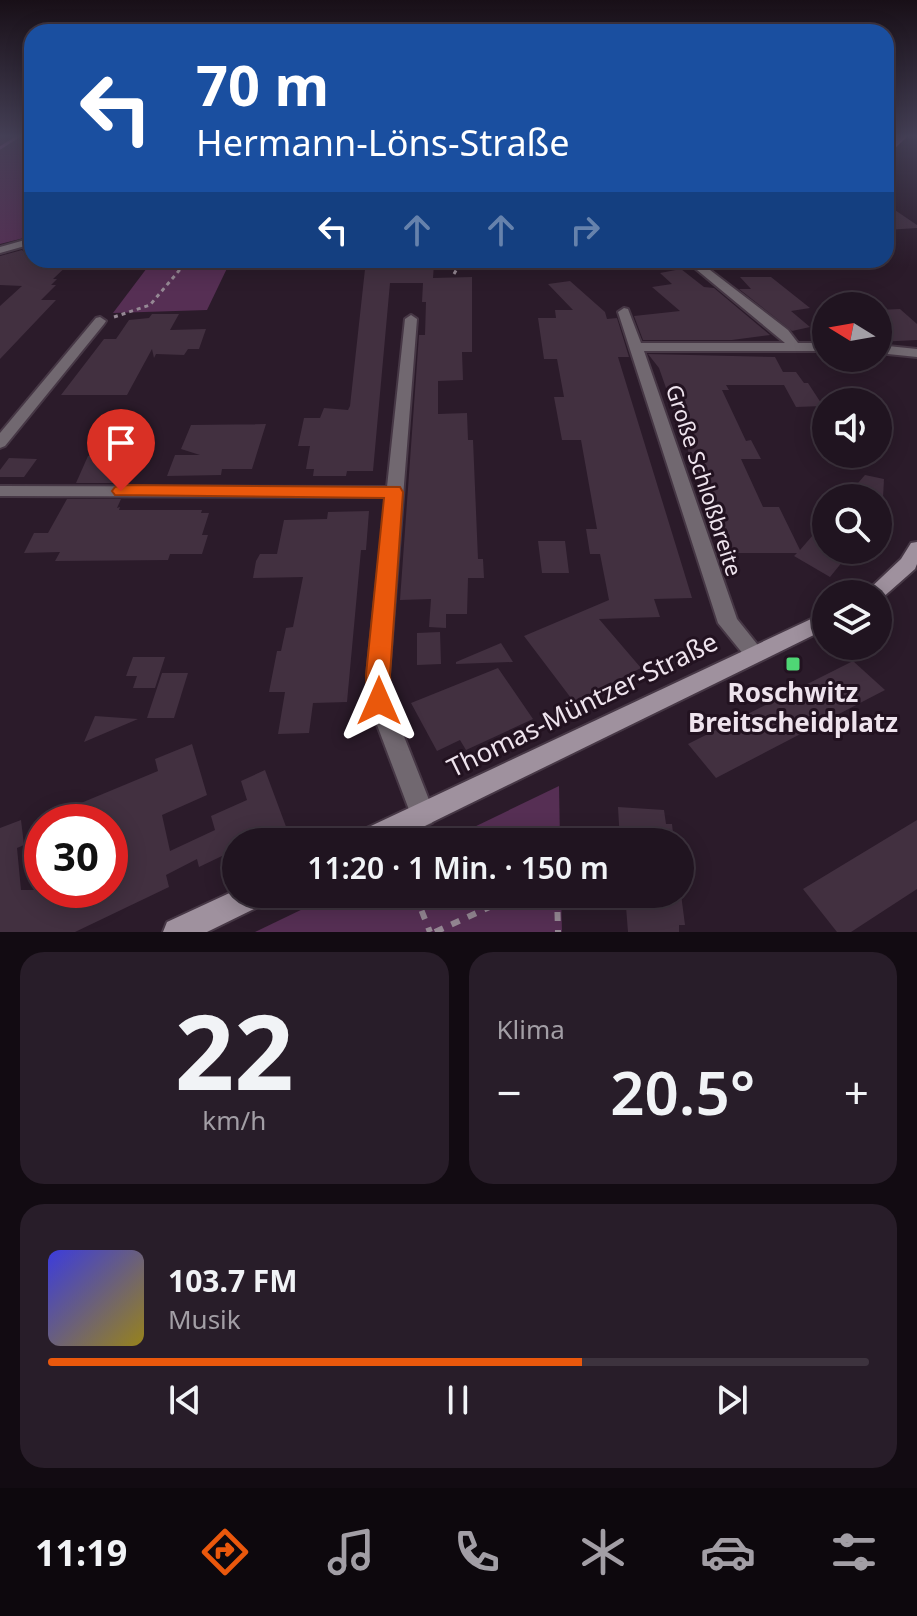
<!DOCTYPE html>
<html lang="de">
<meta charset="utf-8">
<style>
:root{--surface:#201420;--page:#281d29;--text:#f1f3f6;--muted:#a29ea5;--line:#3d333e;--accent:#ea580c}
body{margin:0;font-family:"Noto Sans",sans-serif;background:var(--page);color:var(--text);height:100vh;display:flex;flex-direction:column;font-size:30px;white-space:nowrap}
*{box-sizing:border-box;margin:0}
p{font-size:26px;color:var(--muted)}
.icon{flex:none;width:44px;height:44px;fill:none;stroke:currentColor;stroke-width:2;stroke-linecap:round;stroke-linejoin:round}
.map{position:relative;height:932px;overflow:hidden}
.side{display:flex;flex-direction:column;gap:20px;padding:20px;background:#120b12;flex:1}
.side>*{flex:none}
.top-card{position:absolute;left:24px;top:24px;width:870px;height:244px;border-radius:24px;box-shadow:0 4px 20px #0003,0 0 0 2px var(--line);background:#1a4fa0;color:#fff;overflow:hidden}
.needle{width:52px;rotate:281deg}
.tools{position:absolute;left:812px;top:292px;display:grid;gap:16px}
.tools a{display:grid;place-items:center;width:80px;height:80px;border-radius:50%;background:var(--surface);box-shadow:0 4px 20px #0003,0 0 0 2px var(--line);font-size:40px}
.speed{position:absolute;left:24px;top:804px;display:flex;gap:16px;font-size:40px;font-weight:700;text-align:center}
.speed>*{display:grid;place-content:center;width:104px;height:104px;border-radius:50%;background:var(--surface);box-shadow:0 4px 20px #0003,0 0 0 2px var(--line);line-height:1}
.speed .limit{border:12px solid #d22;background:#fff;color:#111}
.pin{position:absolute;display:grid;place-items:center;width:68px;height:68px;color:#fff;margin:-82px -34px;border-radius:50% 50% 50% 0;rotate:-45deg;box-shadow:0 0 8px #0007}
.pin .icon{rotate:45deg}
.me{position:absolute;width:88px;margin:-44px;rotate:0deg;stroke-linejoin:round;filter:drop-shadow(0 0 6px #0008)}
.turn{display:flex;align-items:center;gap:28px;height:168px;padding:0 40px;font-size:36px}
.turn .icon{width:104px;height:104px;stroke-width:2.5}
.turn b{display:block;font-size:56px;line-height:68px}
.lanes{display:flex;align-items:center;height:76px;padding:0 40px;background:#0003;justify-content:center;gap:40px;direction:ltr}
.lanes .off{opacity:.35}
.big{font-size:60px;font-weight:600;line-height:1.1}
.side .card{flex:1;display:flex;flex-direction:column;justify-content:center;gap:12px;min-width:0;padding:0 28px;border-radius:24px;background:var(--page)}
.side .dial{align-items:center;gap:0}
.dial b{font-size:104px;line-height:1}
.song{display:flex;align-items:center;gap:24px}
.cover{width:96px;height:96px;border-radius:12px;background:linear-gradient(135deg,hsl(240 70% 55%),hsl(50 70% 35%))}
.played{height:8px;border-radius:4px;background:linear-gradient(90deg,var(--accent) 65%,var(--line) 65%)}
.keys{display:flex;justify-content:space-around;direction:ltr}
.heat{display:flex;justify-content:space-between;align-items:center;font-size:44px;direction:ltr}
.side .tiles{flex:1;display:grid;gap:20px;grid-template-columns:1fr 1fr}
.card:last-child{grid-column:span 2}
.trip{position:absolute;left:222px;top:828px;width:472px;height:80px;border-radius:40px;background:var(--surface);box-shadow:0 4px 20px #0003,0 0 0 2px var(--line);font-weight:600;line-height:80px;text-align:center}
.dock{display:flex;height:128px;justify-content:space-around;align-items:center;background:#0d080d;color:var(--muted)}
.dock .icon{width:56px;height:56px}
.dock .current{color:var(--accent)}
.dock b{font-size:36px;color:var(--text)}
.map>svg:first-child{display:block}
.green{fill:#562f54}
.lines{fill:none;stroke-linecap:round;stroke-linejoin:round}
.stream{stroke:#955091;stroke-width:3}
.river{fill:#955091;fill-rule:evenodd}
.building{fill:#423040}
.minor-casing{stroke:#463745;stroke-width:4}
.secondary-casing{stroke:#463745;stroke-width:4}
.path-far1{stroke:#958894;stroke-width:3;stroke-dasharray:4 4;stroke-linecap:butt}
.path{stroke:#958894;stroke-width:6;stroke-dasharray:9 9;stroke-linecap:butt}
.minor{fill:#716870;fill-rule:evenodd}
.secondary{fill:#9f919e;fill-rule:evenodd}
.route{fill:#ea580c;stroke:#983908;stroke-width:2}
.poi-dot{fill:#4fd675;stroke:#221220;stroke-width:3}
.labels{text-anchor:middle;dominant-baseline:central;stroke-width:6;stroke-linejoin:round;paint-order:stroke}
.street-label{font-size:22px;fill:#eee3ed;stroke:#221220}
.near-poi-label{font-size:26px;font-weight:bold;fill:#eee3ed;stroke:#221220}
.near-street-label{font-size:26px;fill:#eee3ed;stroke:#221220}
</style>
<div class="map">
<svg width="917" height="932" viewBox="0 0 917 932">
<rect width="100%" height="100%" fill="#2b1b2a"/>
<g class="green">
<polygon points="0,136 32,136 32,236 0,244"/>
<polygon points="153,260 231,260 207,310 113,313"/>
<polygon points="559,786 560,842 443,842"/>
<polygon points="334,894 561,894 562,932 255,932"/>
</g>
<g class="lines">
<polyline class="stream" points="0,148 19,136"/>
<polygon class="river" points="908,136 893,150 886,152 887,136"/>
</g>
<g class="building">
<polygon points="886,204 917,225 917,228 886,230"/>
<polygon points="22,250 32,260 73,260 53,279 57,279 51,285 56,285 41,300 56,300 0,359 0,306 22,286 0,285 0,256"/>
<polygon points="366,260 423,260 422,264 434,264 433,278 472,277 472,352 462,352 463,380 438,381 438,414 467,413 468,440 473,440 478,559 483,559 484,578 468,578 467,614 446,614 446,628 429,627 431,599 400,600 419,335 425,335 426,302 422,302 423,283 390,283 373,471 347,471 346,476 313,476 314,469 306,469 310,446 298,446 304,418 320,418 324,408 348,410 350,406"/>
<polygon points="681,269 704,287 714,288 770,335 732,340 643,340 634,316 680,311 652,287 672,284 660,273"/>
<polygon points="740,277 771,277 810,308 791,311 810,327 792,331 739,289 751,289"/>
<polygon points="570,281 605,312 607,319 617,318 629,357 618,357 692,598 654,599 660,617 599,619 641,668 574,702 524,636 609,600 600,554 590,554 586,529 597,529 581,440 562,440 554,397 564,397 557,359 544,359 538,318 556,318 555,310 573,310 548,284"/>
<polygon points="900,309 917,324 917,340 878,342 878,310"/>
<polygon points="152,314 179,314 170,330 206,329 199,349 188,349 184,355 156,354 154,358 152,349 127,395 61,395 104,339 116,339 129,320 149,318"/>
<polygon points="648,354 775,357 783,372 796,372 804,383 808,383 823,406 796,407 784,385 726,385 729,390 722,390 746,441 751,440 761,459 741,459 763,507 779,507 800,550 826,520 826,550 852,550 830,577 794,556 797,553 724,553 659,368"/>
<polygon points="266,424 252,469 222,469 221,475 167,476 175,455 200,455 181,449 191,425"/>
<polygon points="142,455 128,483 76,483 88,456"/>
<polygon points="9,458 37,459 24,477 0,477 0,470"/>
<polygon points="865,475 884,479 883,498 845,498"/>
<polygon points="67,499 121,499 117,508 120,507 119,510 202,510 201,513 209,513 202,535 208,535 202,554 170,554 168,560 55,561 60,552 24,553 34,533 48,533"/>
<polygon points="369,511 366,550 361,550 347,702 313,703 309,733 278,734 285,692 269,692 277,651 281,651 286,628 293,627 303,577 253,578 256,561 260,554 277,554 284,520 327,519 328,512"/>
<polygon points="538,541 565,541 569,573 542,573"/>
<polygon points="440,632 441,664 417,665 417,633"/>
<polygon points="501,643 513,662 456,664 456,662"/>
<polygon points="133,657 165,657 155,688 133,688 137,676 126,676"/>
<polygon points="853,661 885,690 716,778 688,744"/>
<polygon points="498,668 533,719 466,750 460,740 437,751 411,703"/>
<polygon points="162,673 188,673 174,718 147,718"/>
<polygon points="95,716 138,719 84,742"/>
<polygon points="192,744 207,795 162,815 170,851 215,830 211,816 247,800 241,781 265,770 288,832 266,842 236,842 236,886 233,887 222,856 199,867 197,859 166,875 169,887 75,932 0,932 0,828 21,820 24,845 17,848 21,890 110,890 110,822 84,822 81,803 158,771 155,759"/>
<polygon points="618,807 664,810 666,824 672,824 674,842 620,842"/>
<polygon points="917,820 917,889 851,932 837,932 803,889"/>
<polygon points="625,894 681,894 685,925 679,925 679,932 628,932"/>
</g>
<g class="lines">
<defs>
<g id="minor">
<polygon points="32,238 32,244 0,253 0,247"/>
<polygon points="685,260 697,260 788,330 798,343 826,343 826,351 644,351 737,619 765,654 762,660 755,662 748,660 718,623 618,312 624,308 628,309 641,343 785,343"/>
<polygon points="411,315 417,319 389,675 390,701 435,815 432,823 423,827 414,823 368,701 367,675 386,497 0,496 0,486 387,487 405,319"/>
<polygon points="100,317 106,321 104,324 5,446 0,448 0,433 96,318"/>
<polygon points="878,345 917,349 917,357 878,353"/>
</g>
<g id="secondary">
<polygon points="917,542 917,564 915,569 881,599 878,600 878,594 864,594 901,559 911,543"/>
<polygon points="826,612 826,629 392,842 352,842 356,833"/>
<polygon points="236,890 236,894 270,894 266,903 207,932 163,932 167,922"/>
</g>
</defs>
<use href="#minor" class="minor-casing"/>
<use href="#secondary" class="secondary-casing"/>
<g class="path-far1">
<polyline points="454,274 462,260"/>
<polyline points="114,317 150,305 188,260"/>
</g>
<g class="path">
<polyline points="415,894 430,932"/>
<polyline points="557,894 558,932"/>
<polyline points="435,932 518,894"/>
</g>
<use href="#minor" class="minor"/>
<use href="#secondary" class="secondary"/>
</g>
<linearGradient id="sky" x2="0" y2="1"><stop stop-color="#180f17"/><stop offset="0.51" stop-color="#443f55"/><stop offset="1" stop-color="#443f55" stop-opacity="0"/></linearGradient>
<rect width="917" height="267" fill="url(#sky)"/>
<polygon class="route" points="121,485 400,487 403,492 390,675 391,701 388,708 379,711 370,708 367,701 366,675 384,498 115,495 112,491 115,487"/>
<rect class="poi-dot" x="785" y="656" width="16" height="16" rx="4"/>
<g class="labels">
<g class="street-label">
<text transform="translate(705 480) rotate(72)">Große Schloßbreite</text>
</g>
<g class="near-poi-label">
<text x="793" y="692">Roschwitz<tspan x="793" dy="30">Breitscheidplatz</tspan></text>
</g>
<g class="near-street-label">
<text transform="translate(582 704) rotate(-26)">Thomas-Müntzer-Straße</text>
</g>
</g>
</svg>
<div class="tools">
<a><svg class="needle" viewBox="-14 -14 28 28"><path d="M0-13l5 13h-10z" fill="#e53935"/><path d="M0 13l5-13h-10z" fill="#a29ea5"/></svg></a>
<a><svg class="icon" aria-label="sound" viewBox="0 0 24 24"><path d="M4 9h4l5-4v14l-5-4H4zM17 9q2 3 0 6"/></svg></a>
<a><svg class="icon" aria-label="search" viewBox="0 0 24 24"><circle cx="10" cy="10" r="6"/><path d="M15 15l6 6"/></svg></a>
<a><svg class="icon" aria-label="layers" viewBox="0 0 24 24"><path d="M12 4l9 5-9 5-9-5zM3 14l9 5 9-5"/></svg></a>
</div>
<div class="speed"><div class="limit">30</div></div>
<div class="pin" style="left:121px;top:491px;background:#d93025"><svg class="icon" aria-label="arrive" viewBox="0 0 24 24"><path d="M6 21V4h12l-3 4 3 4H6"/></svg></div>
<svg class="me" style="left:379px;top:701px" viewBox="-20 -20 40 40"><path d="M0-17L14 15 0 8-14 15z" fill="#ea580c" stroke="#fff" stroke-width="4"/></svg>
<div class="trip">11:20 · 1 Min. · 150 m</div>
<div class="top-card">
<div class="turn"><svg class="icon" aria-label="left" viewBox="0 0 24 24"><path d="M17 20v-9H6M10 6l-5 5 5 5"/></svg><div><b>70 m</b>Hermann-Löns-Straße</div></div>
<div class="lanes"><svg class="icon" aria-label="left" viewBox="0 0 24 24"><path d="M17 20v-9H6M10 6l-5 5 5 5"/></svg><svg class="icon off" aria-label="ahead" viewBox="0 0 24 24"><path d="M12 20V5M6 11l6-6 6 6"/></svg><svg class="icon off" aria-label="ahead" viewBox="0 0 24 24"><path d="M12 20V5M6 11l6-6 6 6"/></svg><svg class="icon off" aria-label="right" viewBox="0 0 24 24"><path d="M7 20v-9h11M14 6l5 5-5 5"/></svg></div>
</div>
</div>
<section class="side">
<div class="tiles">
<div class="card dial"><b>22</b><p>km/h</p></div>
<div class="card"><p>Klima</p>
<div class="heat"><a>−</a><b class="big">20.5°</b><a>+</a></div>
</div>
<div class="card">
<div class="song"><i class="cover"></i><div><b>103.7 FM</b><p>Musik</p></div></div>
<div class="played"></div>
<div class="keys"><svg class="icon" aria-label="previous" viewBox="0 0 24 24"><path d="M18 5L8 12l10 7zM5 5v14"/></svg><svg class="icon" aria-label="pause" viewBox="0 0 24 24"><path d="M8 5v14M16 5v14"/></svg><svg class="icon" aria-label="next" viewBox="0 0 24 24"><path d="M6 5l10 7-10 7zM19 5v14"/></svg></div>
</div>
</div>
</section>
<nav class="dock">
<b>11:19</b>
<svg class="icon current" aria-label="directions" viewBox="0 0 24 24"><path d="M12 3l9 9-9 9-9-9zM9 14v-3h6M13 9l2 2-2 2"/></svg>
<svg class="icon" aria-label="music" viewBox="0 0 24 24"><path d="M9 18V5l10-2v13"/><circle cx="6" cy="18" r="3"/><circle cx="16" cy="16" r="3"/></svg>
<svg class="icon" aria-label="phone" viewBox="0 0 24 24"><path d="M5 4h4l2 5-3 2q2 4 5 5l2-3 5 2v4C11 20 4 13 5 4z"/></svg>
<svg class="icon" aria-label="climate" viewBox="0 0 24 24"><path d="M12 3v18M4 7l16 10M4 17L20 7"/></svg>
<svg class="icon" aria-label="car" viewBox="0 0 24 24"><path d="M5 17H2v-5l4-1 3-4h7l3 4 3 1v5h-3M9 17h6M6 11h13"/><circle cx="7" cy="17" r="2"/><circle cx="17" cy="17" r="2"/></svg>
<svg class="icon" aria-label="filters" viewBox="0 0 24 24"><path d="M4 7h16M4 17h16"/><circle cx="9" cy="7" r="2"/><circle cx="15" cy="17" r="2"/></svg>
</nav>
